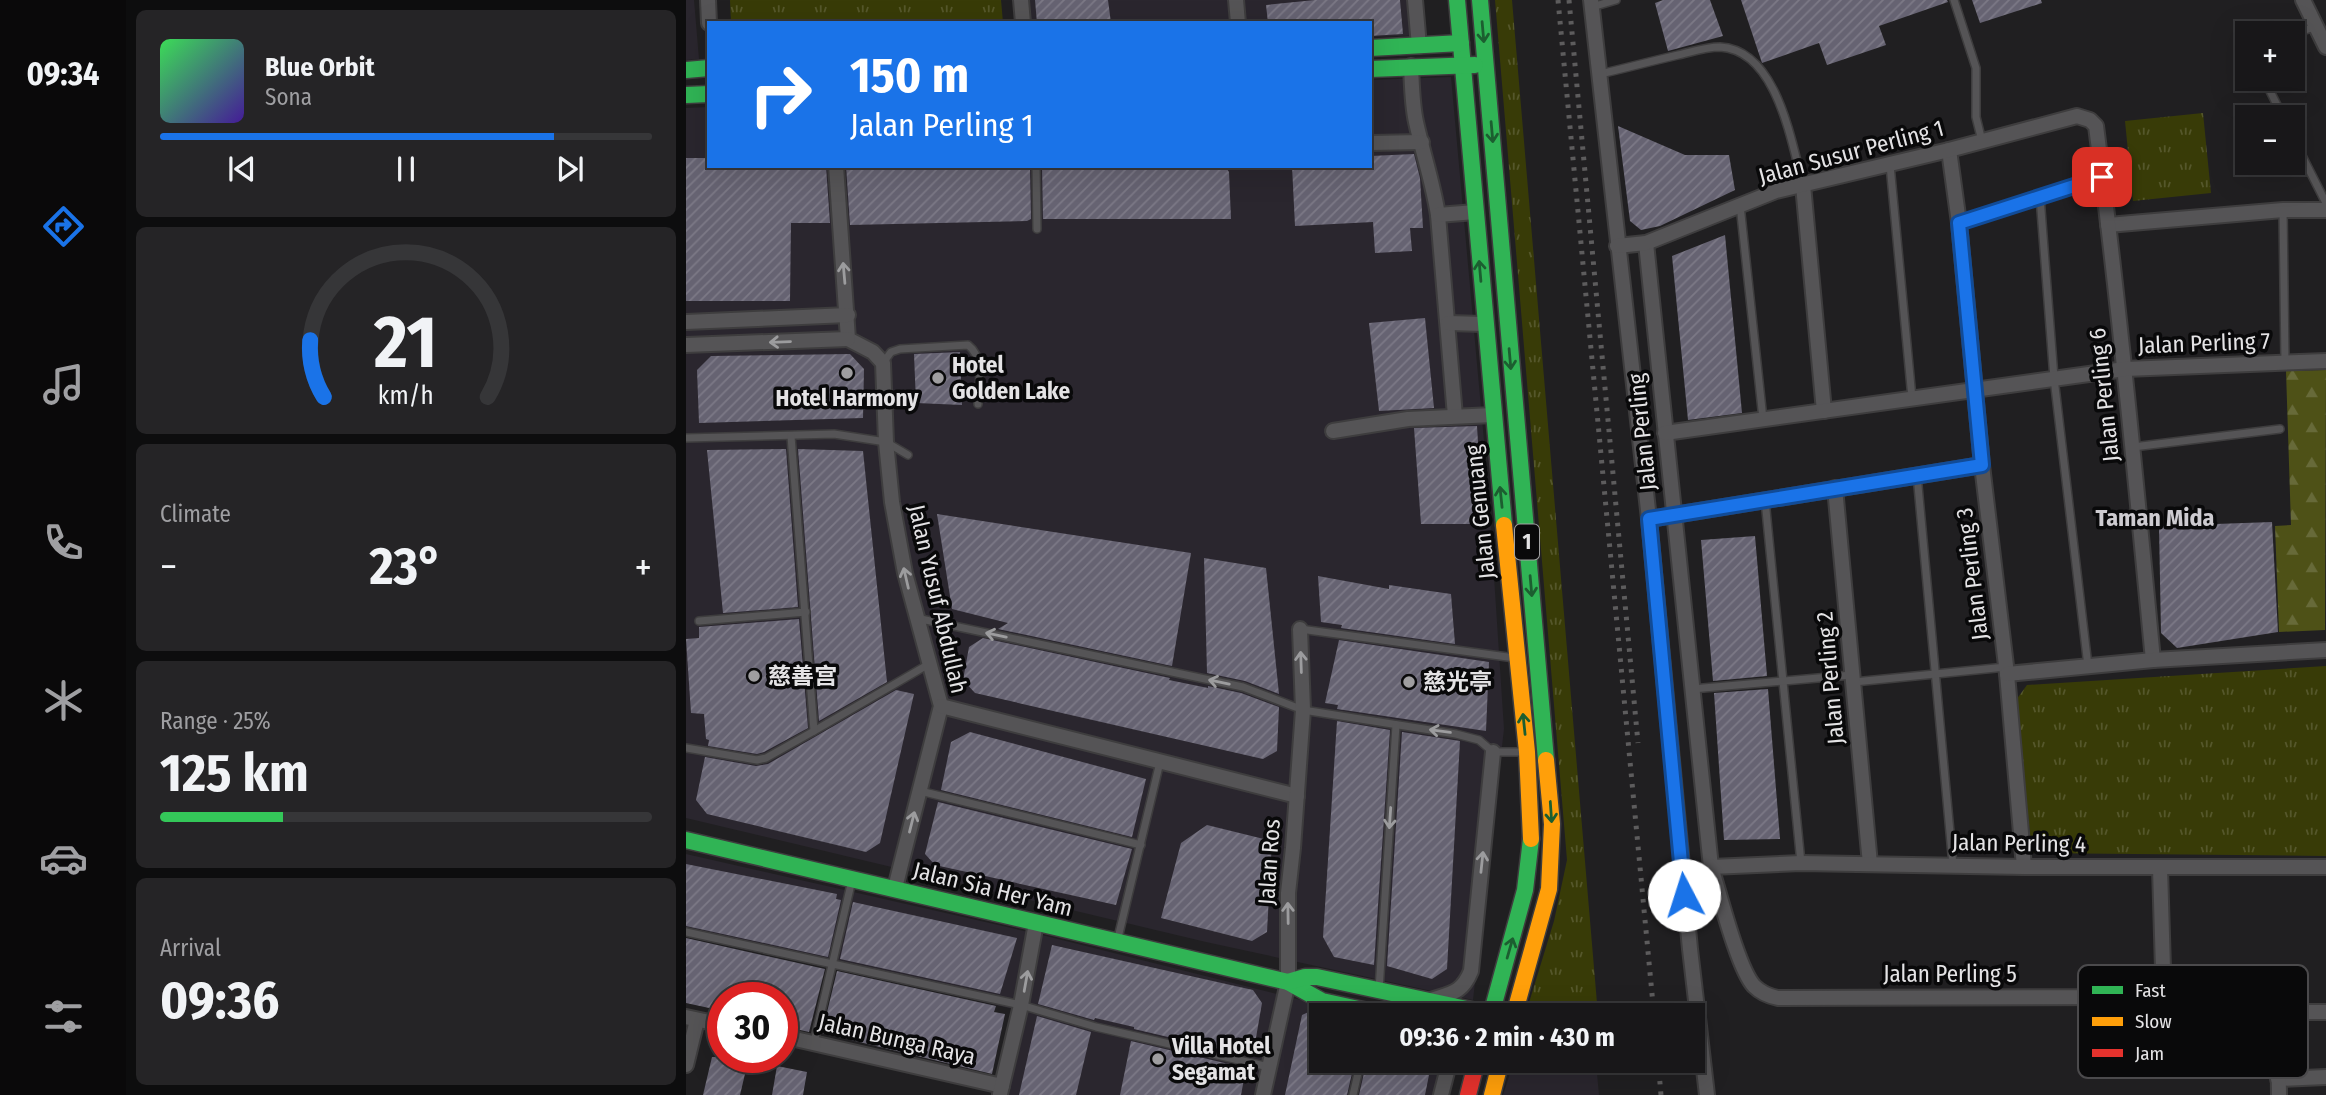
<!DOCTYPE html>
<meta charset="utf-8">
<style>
:root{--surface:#181719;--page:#252426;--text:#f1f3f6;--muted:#9f9fa2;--line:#363638;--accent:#1a73e8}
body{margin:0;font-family:"Fira Sans Condensed","Noto Sans SC",sans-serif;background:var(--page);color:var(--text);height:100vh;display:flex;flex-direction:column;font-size:26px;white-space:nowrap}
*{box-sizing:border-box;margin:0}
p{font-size:23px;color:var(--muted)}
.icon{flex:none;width:38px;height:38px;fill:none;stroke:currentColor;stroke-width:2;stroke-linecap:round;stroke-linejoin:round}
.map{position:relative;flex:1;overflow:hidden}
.panel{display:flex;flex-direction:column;gap:10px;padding:10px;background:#0d0d0e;width:560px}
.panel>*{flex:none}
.banner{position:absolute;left:21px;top:21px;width:665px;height:147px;border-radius:0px;box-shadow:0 7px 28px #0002,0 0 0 2px var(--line);background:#1a73e8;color:#fff;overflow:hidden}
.fabs{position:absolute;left:1549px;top:21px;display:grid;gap:14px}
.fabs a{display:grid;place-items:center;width:70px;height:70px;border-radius:0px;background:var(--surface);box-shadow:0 7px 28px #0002,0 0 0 2px var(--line);font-size:35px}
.speed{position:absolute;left:21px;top:982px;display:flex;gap:14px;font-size:35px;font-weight:700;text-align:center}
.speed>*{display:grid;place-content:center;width:91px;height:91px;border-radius:50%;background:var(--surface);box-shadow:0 7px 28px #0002,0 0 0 2px var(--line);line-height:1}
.speed .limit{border:10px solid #d22;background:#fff;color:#111}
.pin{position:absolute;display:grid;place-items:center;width:60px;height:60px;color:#fff;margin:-30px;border-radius:14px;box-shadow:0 4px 10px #0006}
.me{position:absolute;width:77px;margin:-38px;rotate:355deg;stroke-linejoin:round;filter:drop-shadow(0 0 5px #0008)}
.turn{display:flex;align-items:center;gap:24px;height:147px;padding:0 28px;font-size:32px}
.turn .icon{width:91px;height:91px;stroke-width:2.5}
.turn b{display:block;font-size:49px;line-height:60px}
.big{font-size:52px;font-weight:700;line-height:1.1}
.panel .card{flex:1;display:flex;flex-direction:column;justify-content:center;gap:10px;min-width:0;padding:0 24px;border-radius:10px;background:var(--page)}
.panel .dial{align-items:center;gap:0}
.dial svg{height:182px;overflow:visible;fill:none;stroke:var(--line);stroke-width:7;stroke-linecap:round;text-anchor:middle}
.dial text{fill:var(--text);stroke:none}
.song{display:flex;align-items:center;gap:21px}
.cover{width:84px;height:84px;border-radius:10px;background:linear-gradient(135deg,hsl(130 70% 55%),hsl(260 70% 35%))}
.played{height:7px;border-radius:4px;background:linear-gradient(90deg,var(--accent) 80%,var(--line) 80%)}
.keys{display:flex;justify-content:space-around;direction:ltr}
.heat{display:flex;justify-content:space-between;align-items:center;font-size:38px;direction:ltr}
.charge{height:10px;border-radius:5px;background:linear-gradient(90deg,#34c759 25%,var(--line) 0)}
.trip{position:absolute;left:623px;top:1003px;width:396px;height:70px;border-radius:0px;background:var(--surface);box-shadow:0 7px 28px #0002,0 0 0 2px var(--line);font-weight:700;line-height:70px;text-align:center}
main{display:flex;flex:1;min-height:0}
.tab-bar{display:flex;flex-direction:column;width:126px;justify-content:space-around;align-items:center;background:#0a090a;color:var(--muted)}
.tab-bar .icon{width:49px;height:49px}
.tab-bar .selected{color:var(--accent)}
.tab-bar b{font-size:32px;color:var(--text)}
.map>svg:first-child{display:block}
.built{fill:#2a262e}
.grass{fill:url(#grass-tufts)}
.forest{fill:url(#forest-firs)}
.building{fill:url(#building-hatch)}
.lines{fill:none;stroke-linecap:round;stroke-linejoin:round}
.lane-casing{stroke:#3e3d3e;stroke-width:10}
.street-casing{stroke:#3e3d3e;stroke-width:18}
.fast-casing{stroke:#3e3d3e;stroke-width:19}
.slow-casing{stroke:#3e3d3e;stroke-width:19}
.jam-casing{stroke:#3e3d3e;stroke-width:19}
.lane{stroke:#555456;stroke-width:7}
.street{stroke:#555456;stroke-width:14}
.fast{stroke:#30b455;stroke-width:16}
.slow{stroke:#ff9f0a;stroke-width:16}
.jam{stroke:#e5322d;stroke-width:16}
.rail{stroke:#5d5c5d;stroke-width:5;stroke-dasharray:3.5 7;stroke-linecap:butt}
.oneway{stroke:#1c5e30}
.oneway2{stroke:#9c9c9e}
.route-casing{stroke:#114b97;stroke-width:18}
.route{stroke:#1a73e8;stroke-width:12}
.poi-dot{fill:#9f9ea0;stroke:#09090a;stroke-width:2.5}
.labels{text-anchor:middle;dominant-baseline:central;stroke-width:7;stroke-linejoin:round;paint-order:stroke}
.shield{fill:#09090a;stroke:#a2a2a3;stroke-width:2}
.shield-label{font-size:21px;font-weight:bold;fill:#e4e3e5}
.street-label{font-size:23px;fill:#e4e3e5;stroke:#09090a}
.poi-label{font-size:23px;font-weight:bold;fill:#e4e3e5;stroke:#09090a;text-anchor:start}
.neighbourhood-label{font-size:24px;font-weight:bold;fill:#cdcbd0;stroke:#09090a}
.key{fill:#09090a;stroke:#4b4a4c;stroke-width:2}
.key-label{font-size:19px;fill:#e4e3e5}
</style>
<main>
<nav class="tab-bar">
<b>09:34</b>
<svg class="icon selected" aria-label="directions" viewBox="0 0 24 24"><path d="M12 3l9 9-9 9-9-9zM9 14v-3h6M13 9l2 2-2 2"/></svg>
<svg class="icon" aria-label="music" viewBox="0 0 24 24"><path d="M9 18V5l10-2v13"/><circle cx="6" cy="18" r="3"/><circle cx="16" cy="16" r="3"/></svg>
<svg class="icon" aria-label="phone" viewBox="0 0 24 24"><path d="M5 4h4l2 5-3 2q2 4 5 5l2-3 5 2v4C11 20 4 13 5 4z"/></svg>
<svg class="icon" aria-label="climate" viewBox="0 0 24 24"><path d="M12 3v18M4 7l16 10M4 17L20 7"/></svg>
<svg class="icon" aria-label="car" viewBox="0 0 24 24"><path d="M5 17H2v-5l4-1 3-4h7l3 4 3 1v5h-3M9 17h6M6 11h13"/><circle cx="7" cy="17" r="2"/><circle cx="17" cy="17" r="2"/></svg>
<svg class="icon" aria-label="filters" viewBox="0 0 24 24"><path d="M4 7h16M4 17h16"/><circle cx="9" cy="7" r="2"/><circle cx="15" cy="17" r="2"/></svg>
</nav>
<section class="panel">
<div class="card">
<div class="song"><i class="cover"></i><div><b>Blue Orbit</b><p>Sona</p></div></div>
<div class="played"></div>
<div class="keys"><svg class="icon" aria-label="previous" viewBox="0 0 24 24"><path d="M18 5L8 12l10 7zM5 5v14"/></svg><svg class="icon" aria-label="pause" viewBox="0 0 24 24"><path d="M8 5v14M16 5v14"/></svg><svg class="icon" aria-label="next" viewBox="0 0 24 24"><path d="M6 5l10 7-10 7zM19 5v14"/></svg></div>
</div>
<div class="card dial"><svg viewBox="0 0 100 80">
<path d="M14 69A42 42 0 1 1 86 69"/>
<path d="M14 69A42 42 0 0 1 8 44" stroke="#1a73e8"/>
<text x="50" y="56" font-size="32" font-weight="700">21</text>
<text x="50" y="72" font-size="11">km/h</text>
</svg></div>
<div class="card"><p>Climate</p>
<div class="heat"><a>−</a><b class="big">23°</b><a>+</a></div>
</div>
<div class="card"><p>Range · 25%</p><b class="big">125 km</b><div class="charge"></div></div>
<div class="card"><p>Arrival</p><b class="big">09:36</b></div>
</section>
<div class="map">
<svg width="1640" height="1095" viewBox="0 0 1640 1095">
<defs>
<pattern id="grass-tufts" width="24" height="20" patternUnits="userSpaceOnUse" patternTransform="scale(1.75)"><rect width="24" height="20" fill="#383b07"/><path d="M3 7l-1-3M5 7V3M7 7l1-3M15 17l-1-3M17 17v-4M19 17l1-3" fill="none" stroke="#55572b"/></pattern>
<pattern id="forest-firs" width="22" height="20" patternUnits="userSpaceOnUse" patternTransform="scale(1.75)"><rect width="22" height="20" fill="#4e5117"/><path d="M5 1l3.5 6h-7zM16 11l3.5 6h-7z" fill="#676a39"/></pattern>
<pattern id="building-hatch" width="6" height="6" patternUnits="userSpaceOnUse" patternTransform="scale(1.75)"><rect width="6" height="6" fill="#666372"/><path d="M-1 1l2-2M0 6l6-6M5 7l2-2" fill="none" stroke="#7c7986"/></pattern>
</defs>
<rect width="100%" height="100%" fill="#201f21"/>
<g class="built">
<polygon points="0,0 8,0 13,59 0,60"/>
<polygon points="340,0 736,0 739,35 684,37 684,23 343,23"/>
<polygon points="765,77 802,485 818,729 787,1000 520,942 0,818 0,108 23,107 23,166 684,166 684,80"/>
<polygon points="0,854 360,936 675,1015 635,1015 635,1060 770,1061 761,1095 322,1095 339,1012 137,964 0,937"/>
<polygon points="828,1061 910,1063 913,1095 817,1095"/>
</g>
<g class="grass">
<polygon points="44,0 315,0 317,23 45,23"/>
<polygon points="809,0 826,0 912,1015 892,1015 842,1006 868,921 881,860"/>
<polygon points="1517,113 1525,193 1447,201 1439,121"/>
<polygon points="1640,666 1640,856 1346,853 1330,700 1341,685"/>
</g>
<polygon class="forest" points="1640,370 1639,630 1593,632 1589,526 1605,525 1600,371"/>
<g class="building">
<polygon points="349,0 422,0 425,23 351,23"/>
<polygon points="629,0 714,0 717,34 684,36 684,23 582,23 580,5"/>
<polygon points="977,0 1024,0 1037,36 982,51 969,3"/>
<polygon points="1055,0 1261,0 1262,2 1193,26 1200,45 1141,65 1133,43 1076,63"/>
<polygon points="1286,0 1355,0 1356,3 1294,23"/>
<polygon points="932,126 999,155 1043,155 1049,190 974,226 955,230 944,221"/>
<polygon points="728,154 734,178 737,228 724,228 726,251 689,253 687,222 609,226 606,166 684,166 684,156"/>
<polygon points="0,158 23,158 23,166 140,166 144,223 105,223 104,301 0,301"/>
<polygon points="160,166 344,166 345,219 341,221 164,225"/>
<polygon points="356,166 539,166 543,172 545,219 357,219"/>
<polygon points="1039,235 1056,413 1002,420 986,256"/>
<polygon points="739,318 748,408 693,411 683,323"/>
<polygon points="274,352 276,405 230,403 228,354"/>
<polygon points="164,354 178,369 177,418 13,423 11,370 25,356"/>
<polygon points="791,426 797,524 735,524 728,428"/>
<polygon points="100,449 112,607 37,613 21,450"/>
<polygon points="112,449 177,451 201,682 133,721"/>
<polygon points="251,514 505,553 486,666 312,629 322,623 266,609"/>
<polygon points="1586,522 1592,632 1491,648 1475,633 1473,526"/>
<polygon points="1069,536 1081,676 1027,681 1015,540"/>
<polygon points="518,558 580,568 593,694 559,681 521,673"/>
<polygon points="632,576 703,589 703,585 765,594 769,644 655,628 656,625 635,622"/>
<polygon points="113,619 122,728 78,752 71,754 22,746 23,740 20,739 18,714 5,713 0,639 13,638 13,627"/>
<polygon points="297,638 484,678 483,680 522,688 522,686 555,693 593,707 591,751 577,759 289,693 277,680 283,647"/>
<polygon points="653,640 803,662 800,731 651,709 652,705 639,703"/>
<polygon points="1082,689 1094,839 1038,840 1028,693"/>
<polygon points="210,690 228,694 194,843 180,852 21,814 10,800 19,757 70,766 82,764"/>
<polygon points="651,721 704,730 688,965 648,957 637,937"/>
<polygon points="284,732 460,779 446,837 255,790 265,742"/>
<polygon points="716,732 774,741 761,969 746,979 701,966"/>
<polygon points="252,802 446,849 430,905 249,865 239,854"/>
<polygon points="521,825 586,841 581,932 566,941 475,918 495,843"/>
<polygon points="0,864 151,894 150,899 155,900 142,957 0,926"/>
<polygon points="167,902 331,938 314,994 154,959"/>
<polygon points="0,938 139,969 123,1032 96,1026 96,998 37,998 37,1011 0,1003"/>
<polygon points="366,945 567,990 576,1003 567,1055 563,1054 563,1056 448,1029 448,1027 409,1018 408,1020 352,1004"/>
<polygon points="151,971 310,1006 308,1012 319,1014 306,1074 136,1033"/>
<polygon points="627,1010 635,1013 635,1060 669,1060 661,1095 599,1095 616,1015"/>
<polygon points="351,1016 405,1032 390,1095 333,1095"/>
<polygon points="445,1041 560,1068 555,1095 434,1095"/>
<polygon points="26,1057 63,1057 54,1095 17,1095"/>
<polygon points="681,1060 746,1060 739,1095 673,1095"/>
<polygon points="91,1066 121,1072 117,1095 86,1095"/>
</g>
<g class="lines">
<defs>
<g id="lane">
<polyline points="1268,0 1290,68 1290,117 1296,141"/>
<polyline points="906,7 930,0"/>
<polyline points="1606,34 1629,27"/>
<path d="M914,74C940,68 966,61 992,55C1005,52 1020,47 1034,47C1091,50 1105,141 1117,185"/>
<polyline points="1578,79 1597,117"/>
<polyline points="1606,136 1640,203"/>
<polyline points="1204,165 1226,398"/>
<polyline points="350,166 351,229"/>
<polyline points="1354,197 1368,378 1402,666"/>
<polyline points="1054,205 1077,419"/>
<polyline points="1597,210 1599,362"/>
<polyline points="1273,223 1416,177"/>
<path d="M197,363L205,352L214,349L282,345C299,358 293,385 292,404"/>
<polyline points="0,438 148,434 200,442 222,455"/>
<polyline points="1447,447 1594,429"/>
<polyline points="1231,475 1267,865"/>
<polyline points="1079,500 1115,863"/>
<polyline points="230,618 557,687 617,710 770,734 793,740 807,752 837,752"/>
<polyline points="13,621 120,612"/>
<polyline points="614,629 829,658"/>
<polyline points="1168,682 1320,667"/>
<polyline points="1006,689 1166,675"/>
<polyline points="128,731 243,664"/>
<polyline points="0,748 71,760 80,758 128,731 105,436"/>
<polyline points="234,791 455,845"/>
<polyline points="0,932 335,1005 410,1027 583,1067"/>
<polyline points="431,942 474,762"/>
<polyline points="693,990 710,725"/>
<polyline points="128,1042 166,880"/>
<polyline points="667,1095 675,1060"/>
</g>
<g id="street">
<polyline points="22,0 23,23"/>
<polyline points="335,0 337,23"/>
<polyline points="550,0 552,23"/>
<polyline points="729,0 733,46"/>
<polyline points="905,0 963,519 1004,949 1021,1095"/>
<polyline points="1617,0 1640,47"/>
<path d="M725,66C726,85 726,104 730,122C737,154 747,183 752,215L769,416"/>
<polyline points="684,143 736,142"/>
<polyline points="1263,150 1273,223 1296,465 1321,674 1338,867"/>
<polyline points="150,166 162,339 187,352 197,363 200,442 206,502 219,573 255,706 209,888"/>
<polyline points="1117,185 1138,411"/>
<polyline points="752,215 789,212"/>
<polyline points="1422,225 1597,210 1640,210"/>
<path d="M960,243L1025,867C1033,892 1052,969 1068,986C1074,992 1082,996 1092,998L1442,997C1459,994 1473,987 1477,969L1474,868"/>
<path d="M931,246L960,243L1090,191L1263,150L1391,116L1404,120L1410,126C1433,304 1450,482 1467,660"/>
<polyline points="0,322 162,315"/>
<polyline points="762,323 798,324"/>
<polyline points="0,345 162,339"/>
<polyline points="647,431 722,419 807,415"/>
<polyline points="979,433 1439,369 1640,361"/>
<polyline points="1149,488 1184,864"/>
<polyline points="963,519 1296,465"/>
<polyline points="1321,674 1467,660 1640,650"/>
<polyline points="255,706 611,796"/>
<polyline points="1025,867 1115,863 1338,867 1640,867"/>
<path d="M745,1000C766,993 776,993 785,971L807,752"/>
<polyline points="0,1017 37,1025"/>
<polyline points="96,1036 316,1086"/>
<polyline points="0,1065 11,1020"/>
<polyline points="1592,1079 1640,1077"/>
<polyline points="314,1094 335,1005 350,923"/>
<polyline points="577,1095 602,982 602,893 607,848 617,710 614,629"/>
<polyline points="755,1095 764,1060"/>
<polyline points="1593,1095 1592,1022 1600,1012 1640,1012"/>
</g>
<g id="fast">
<polyline points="771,0 818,525"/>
<polyline points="794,0 860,760"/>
<polyline points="684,48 775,43"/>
<polyline points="684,69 789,65"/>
<polyline points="0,70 23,68"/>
<polyline points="0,95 23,94"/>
<polyline points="0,840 602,982 636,1001 700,1015"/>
<polyline points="602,982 619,977 631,977 809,1015"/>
<polyline points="805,1015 839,890 845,839"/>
</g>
<g id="slow">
<polyline points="818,525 841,752 845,839"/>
<polyline points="828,1015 863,889 866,824 860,760"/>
<polyline points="806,1095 815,1060"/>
</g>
<polyline id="jam" points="782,1095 791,1060"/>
</defs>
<use href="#lane" class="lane-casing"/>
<use href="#street" class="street-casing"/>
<use href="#fast" class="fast-casing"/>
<use href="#slow" class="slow-casing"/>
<use href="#jam" class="jam-casing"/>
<use href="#lane" class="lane"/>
<use href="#street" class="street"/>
<use href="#fast" class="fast"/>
<use href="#slow" class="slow"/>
<use href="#jam" class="jam"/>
<g class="rail">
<polyline points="872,0 968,1015"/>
<polyline points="883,0 952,743"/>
<polyline points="972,1060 975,1095"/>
</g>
</g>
<defs><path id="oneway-shaft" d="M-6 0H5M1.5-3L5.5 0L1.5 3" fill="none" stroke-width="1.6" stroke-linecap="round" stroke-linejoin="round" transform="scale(1.75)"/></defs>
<g class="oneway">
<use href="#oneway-shaft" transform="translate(797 32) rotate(85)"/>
<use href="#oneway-shaft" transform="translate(806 132) rotate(85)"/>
<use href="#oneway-shaft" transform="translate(794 271) rotate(-95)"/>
<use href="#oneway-shaft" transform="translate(824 359) rotate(85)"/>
<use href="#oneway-shaft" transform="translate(815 497) rotate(-96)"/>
<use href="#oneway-shaft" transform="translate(845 586) rotate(85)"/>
<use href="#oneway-shaft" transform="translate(838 724) rotate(-96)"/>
<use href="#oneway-shaft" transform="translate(865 812) rotate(86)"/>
<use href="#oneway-shaft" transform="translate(824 948) rotate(-74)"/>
</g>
<g class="oneway2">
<use href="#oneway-shaft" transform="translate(158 273) rotate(-95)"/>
<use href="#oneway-shaft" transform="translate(94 342) rotate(178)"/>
<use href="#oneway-shaft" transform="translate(220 578) rotate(-103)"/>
<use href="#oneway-shaft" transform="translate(310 635) rotate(-168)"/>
<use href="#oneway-shaft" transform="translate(615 662) rotate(-92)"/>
<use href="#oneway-shaft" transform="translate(533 682) rotate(-168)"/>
<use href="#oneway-shaft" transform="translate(754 731) rotate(-172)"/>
<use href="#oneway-shaft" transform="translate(704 818) rotate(94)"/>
<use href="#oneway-shaft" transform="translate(226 822) rotate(-76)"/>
<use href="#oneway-shaft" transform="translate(796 862) rotate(-84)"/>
<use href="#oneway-shaft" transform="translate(602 913) rotate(-91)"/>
<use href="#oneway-shaft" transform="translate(340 981) rotate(-80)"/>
</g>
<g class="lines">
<defs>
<polyline id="route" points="998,895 963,519 1296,465 1273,223 1416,177"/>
</defs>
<use href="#route" class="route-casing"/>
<use href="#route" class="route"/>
</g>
<g class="poi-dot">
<circle cx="161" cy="373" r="7"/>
<circle cx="252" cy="378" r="7"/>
<circle cx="68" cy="676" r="7"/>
<circle cx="723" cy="682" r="7"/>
<circle cx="472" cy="1059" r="7"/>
</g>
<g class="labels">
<rect class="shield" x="829" y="524.5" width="24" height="35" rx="5"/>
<g class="shield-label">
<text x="841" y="542">1</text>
</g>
<g class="street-label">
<text transform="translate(1165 152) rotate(-15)">Jalan Susur Perling 1</text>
<text transform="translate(1518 343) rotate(-2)">Jalan Perling 7</text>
<text transform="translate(1418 395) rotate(-96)">Jalan Perling 6</text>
<text transform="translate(956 432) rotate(-96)">Jalan Perling</text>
<text transform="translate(794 512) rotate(-96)">Jalan Genuang</text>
<text transform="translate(1286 574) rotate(-97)">Jalan Perling 3</text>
<text transform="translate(252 599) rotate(77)">Jalan Yusuf Abdullah</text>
<text transform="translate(1144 678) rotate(-95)">Jalan Perling 2</text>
<text transform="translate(1333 843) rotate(1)">Jalan Perling 4</text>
<text transform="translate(583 862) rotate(-86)">Jalan Ros</text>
<text transform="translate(307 889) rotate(14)">Jalan Sia Her Yam</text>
<text x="1264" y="974">Jalan Perling 5</text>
<text transform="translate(211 1039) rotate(13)">Jalan Bunga Raya</text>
</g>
<g class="poi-label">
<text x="266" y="365">Hotel<tspan x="266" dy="26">Golden Lake</tspan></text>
<text x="161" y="398" text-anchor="middle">Hotel Harmony</text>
<text x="82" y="676">慈善宫</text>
<text x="737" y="682">慈光亭</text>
<text x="486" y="1046">Villa Hotel<tspan x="486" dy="26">Segamat</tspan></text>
</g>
<g class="neighbourhood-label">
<text x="1469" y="518">Taman Mida</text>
</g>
</g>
<rect x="1392" y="965" width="230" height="113" rx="10" class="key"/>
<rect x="1406" y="986" width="31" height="8" fill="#30b455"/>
<rect x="1406" y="1017" width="31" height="9" fill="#ff9f0a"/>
<rect x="1406" y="1049" width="31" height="8" fill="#e5322d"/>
<g class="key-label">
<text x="1449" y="997">Fast</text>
<text x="1449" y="1028">Slow</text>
<text x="1449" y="1060">Jam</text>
</g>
</svg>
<div class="fabs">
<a>+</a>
<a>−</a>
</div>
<div class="speed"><div class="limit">30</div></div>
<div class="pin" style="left:1416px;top:177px;background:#d93025"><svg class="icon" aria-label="arrive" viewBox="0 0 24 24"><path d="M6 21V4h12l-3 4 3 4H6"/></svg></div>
<svg class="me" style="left:998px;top:895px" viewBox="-20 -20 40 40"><circle r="19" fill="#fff"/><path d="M0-13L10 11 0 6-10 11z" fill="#1a73e8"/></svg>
<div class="trip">09:36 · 2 min · 430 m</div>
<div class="banner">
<div class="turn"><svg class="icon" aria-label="right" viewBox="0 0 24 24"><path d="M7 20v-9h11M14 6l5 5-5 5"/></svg><div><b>150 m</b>Jalan Perling 1</div></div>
</div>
</div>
</main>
